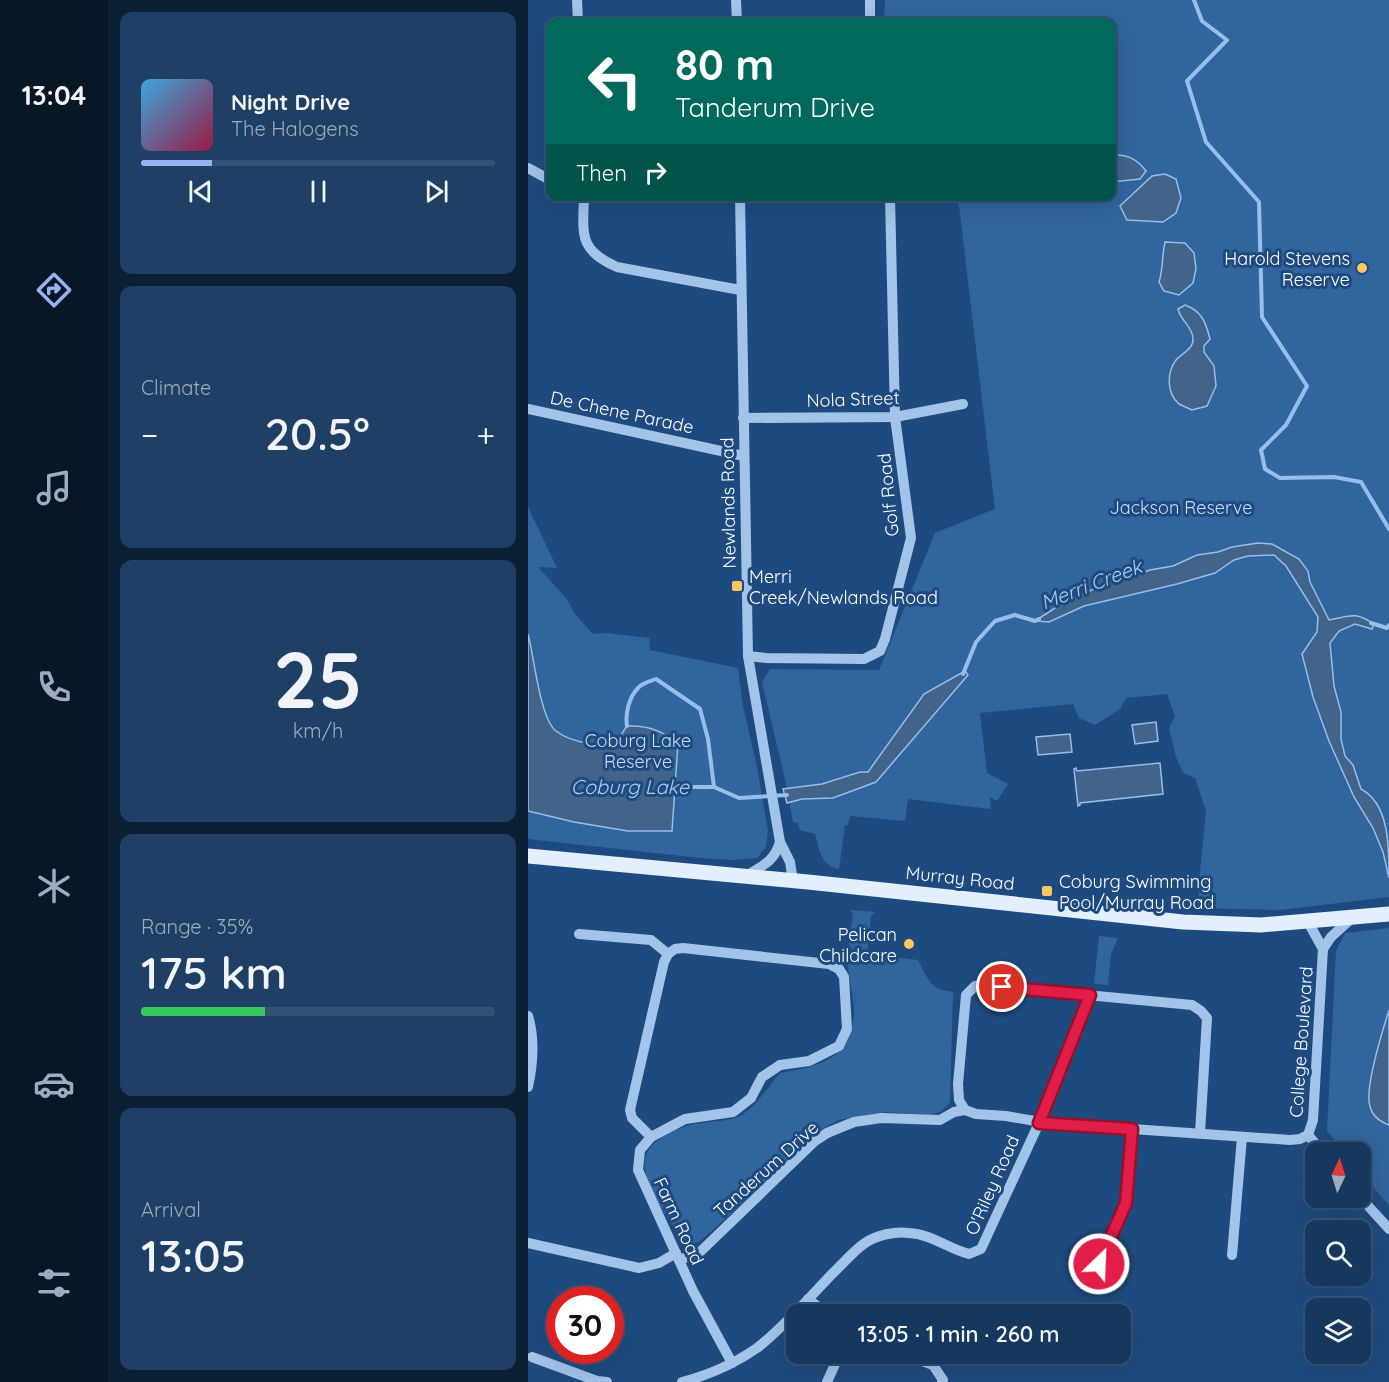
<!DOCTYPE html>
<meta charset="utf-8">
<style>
:root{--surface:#16385f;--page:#1f3f65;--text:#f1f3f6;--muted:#9eacbd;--line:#355274;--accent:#95b2f1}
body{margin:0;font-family:Quicksand,sans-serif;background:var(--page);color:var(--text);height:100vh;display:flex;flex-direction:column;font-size:22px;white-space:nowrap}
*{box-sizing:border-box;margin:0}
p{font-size:20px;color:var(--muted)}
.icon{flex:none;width:33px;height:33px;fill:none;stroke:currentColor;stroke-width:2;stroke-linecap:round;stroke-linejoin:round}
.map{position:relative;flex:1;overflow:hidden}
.details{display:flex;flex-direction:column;gap:12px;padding:12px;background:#0c1f34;width:420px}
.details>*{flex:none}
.hud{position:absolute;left:18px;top:18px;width:570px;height:183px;border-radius:12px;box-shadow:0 6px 24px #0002,0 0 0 2px var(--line);background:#00695c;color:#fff;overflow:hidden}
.needle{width:39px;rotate:4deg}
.tools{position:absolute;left:777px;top:1142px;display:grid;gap:12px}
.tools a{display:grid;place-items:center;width:66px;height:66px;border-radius:12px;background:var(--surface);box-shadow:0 6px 24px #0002,0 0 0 2px var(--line);font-size:30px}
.speed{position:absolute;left:18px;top:1286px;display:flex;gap:12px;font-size:30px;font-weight:700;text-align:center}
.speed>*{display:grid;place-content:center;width:78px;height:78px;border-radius:50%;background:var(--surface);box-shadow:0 6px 24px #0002,0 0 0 2px var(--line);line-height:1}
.speed .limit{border:9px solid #d22;background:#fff;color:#111}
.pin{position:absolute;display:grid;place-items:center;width:51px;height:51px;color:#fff;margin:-26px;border:3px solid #fff;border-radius:50%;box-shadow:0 2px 6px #0007}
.me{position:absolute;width:66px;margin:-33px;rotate:24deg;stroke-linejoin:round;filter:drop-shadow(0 0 4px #0008)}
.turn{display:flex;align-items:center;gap:21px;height:126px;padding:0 30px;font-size:27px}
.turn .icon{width:78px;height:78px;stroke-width:2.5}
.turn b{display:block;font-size:42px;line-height:51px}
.then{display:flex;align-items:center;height:57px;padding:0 30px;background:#0003;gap:12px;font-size:22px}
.big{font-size:45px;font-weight:600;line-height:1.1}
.details .widget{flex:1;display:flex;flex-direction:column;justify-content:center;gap:9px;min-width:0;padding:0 21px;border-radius:12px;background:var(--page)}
.details .dial{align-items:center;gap:0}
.dial b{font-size:78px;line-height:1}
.song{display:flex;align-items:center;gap:18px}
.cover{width:72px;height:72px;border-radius:9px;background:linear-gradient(135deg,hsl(200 70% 55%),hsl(340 70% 35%))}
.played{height:6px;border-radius:3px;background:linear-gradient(90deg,var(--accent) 20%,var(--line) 20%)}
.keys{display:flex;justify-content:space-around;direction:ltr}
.heat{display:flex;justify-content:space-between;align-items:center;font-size:33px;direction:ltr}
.charge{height:9px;border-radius:4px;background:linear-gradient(90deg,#34c759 35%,var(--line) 0)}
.trip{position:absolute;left:258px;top:1304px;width:345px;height:60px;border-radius:12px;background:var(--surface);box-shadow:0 6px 24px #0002,0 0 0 2px var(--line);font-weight:600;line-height:60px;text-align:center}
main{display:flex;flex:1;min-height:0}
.tabs{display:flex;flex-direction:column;width:108px;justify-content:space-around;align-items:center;background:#091626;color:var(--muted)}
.tabs .icon{width:42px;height:42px}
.tabs .selected{color:var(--accent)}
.tabs b{font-size:27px;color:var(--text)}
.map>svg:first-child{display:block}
.green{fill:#31659e}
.water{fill:#42648a;stroke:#95bfea;stroke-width:1.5}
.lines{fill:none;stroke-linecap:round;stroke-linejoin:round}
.stream{stroke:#95bfea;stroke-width:4}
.minor{stroke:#a2c4e8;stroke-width:10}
.major{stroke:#e4effe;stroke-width:15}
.route-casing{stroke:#92132f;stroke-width:15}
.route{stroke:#e11d48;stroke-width:10}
.poi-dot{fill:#f8c760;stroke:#1e4b7f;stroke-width:2}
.labels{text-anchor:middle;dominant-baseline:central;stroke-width:6;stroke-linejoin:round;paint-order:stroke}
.poi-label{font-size:18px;fill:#fff;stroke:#1e4b7f;text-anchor:end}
.street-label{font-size:18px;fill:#fff;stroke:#1e4b7f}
.park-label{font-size:18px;fill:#c6ddf6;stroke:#1e4b7f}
.water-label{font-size:20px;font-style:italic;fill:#adcef0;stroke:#1e4b7f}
</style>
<main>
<nav class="tabs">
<b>13:04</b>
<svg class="icon selected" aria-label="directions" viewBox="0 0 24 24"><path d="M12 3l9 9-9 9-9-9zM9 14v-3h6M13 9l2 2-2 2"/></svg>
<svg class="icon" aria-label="music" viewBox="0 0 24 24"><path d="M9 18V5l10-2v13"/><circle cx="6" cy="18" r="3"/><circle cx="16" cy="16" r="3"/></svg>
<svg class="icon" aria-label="phone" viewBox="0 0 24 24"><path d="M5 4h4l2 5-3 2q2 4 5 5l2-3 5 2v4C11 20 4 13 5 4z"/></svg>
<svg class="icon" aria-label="climate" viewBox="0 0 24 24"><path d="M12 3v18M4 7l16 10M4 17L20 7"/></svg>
<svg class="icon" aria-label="car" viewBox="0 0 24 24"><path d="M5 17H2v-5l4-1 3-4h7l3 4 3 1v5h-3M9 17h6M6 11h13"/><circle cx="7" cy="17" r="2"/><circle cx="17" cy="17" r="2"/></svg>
<svg class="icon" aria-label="filters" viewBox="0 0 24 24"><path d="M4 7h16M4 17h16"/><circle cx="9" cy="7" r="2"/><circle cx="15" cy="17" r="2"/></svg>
</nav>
<section class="details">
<div class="widget">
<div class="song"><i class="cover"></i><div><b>Night Drive</b><p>The Halogens</p></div></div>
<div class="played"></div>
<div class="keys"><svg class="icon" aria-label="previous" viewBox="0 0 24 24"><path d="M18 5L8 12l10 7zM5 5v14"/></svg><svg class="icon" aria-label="pause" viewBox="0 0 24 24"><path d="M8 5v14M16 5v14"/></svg><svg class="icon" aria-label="next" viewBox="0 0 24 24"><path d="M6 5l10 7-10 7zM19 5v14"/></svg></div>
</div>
<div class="widget"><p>Climate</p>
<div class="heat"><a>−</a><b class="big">20.5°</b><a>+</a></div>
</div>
<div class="widget dial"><b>25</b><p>km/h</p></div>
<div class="widget"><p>Range · 35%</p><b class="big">175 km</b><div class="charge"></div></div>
<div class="widget"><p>Arrival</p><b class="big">13:05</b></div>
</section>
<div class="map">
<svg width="861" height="1382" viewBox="0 0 861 1382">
<rect width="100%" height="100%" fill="#1e4b7f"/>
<g class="green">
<path d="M357,0H861V897L752,910L671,908V883L678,811L667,778L655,773L648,757L641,728L647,716L639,694L598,698L592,709L567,725L551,718L545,704L452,713L459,773L480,784L469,801L462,797L463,809L380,799L377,821L322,816L320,825H317L311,869C292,865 292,850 287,834L272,830L270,823L265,822L259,788L234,682L242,669L351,670L407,533L467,509L430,197L584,196V22H356Z"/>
<polygon points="0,507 29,568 10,567 38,598 47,614 65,634 79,633 121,638 122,650 210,668 215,706 229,767 240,831 238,847 229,858 205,860 172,858 0,839"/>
<path d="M322,910L347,912L343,916L339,954L390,960C401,980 401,989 425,992L422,1102L414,1111L403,1115L357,1112L310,1120L287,1133L211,1207L171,1242L158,1244C144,1225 109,1179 118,1155C124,1139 148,1129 162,1125C177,1121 200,1122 212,1116C228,1107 240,1087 252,1073C292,1066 325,1059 326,1012C326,997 321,981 320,965C319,949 323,931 325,914Z"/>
<polygon points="861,928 861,1206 833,1172 832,1152 816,1152 799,1131 808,951 817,933"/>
<polygon points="571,936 590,938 583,954 580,985 566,984"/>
</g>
<g class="water">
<path d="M584,155C599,154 609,159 618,171L612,179L584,182Z"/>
<polygon points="637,174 648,179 653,198 648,213 635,222 599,220 592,206 624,176"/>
<path d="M637,242L657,243L666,253L668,269L665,283L651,295L636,291L631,282C635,270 634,255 637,242Z"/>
<path d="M657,305C674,311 678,323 682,339L676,346V352L686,366L688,386L679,406L664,410C660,408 655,406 651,404C638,393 639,372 648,360C654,353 666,349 665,338C664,326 652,320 650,309Z"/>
<path d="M730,543L744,544L771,559L780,571L782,582L801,620C823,616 826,611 846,624L844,629L827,624L811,631L802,643L806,686L813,712V739L817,756L825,765L833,789C861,804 861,845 861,878L855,852L845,828L826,797L801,741L785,697L774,654L789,632L790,617L758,566L746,555L720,556L706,560L687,573L649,584L556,606L521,622L507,621L530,606L572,586L622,570L645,566L669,555L690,552L704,547Z"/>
<path d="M0,634C6,656 12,719 28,731C38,739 51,742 63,744C90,749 85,746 99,726C118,725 136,731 150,744L144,831H100L46,822L0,811Z"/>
<polygon points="437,671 440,675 348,782 305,798 274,799 259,803 255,789 294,784 332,772 340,772 396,694"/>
<polygon points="628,722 630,741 607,744 604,725"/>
<polygon points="542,734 544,752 510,755 508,737"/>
<polygon points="632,763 635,794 552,803 552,805 550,806 546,769 548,768 549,771"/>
<path d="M861,1010V1125C853,1122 844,1116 842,1106C836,1089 855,1029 861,1010Z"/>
</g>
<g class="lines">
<g class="stream">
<polyline points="666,0 674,21 699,40 659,81 678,142 731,202 734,317 779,386 758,425 733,450 737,469 752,478 806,477 833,482 861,529"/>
<polyline points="843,623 859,628 861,625"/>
<polyline points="435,674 448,642 467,621 487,615 507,621 511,619"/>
<path d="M99,726C97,714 101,697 110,688C114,683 123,681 128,679L172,709L180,739L186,787"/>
<polyline points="143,787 186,787 211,798 259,795"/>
</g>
<g class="minor">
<polyline points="49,0 50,22"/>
<polyline points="208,0 209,22"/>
<polyline points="342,22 342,0"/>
<polyline points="0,168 22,180"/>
<path d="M56,196C55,234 50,250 89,267L212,290"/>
<polyline points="212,196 220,656 252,842 262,862 265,881"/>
<polyline points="0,409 216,456"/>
<polyline points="215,418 367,417 435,404"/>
<polyline points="220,656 238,658 336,659 352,651 357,639 383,538 367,417 362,196"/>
<path d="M218,876C235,865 246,862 252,842"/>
<polyline points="780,922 795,949"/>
<polyline points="51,934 123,940 140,954 147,949 155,948 301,964 311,969 316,977 319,1029 311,1046 281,1061 252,1065 234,1077 223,1098 205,1112 157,1119 123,1137"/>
<polyline points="140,954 136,962 102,1110 104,1118 123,1137 112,1150 110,1170 165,1291 204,1363"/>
<path d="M0,1016C7,1039 5,1064 0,1087"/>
<polyline points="437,1110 431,1100 430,1084 438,995 447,986 454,985 664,1005 673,1011 679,1018 672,1133"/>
<polyline points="780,1135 785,1120 795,949 803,937 825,917"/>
<polyline points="780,1135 794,1152"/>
<polyline points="832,1197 861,1229"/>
<polyline points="0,1243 111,1268 131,1263 148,1253"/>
<polyline points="704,1255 714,1137"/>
<polyline points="151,1260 172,1252 287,1141 299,1133 326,1122 353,1118 412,1120 426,1112 437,1110 448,1114 478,1116 530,1125 604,1129 762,1140 772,1139 780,1135"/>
<polyline points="562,1284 598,1203 604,1129"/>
<polyline points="280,1299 299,1314"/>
<polyline points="373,1353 405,1365 415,1380 414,1382"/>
<polyline points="4,1357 69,1381 79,1382"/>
<path d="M154,1382C181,1375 206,1364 229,1348C254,1329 282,1297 304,1274C315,1264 325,1251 337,1243C349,1235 367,1231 381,1233C403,1234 421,1249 441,1254L453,1249L511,1123L562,995"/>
<polyline points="299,1382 312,1353"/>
</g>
<polyline class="major" points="0,856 280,882 655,922 733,925 861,914"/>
</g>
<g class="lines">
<defs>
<polyline id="route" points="474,987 562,995 511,1123 604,1129 598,1203 571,1264"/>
</defs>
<use href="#route" class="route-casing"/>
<use href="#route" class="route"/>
</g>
<g class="poi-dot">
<circle cx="834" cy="268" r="6"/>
<rect x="203" y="580" width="12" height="12" rx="3"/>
<rect x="513" y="885" width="12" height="12" rx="3"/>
<circle cx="381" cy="944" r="6"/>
</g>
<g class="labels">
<g class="poi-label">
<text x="822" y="258">Harold Stevens<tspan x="822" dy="21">Reserve</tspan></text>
<text x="221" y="576" text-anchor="start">Merri<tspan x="221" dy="21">Creek/Newlands Road</tspan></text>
<text x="531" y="881" text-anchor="start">Coburg Swimming<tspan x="531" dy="21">Pool/Murray Road</tspan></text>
<text x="369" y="934">Pelican<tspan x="369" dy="21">Childcare</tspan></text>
</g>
<g class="street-label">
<text transform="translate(325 399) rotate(-2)">Nola Street</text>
<text transform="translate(94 412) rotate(12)">De Chene Parade</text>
<text transform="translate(360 495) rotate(-96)">Golf Road</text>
<text transform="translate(200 503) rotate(-91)">Newlands Road</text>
<text transform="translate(432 878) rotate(6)">Murray Road</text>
<text transform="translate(773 1042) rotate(-86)">College Boulevard</text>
<text transform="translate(238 1169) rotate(-42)">Tanderum Drive</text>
<text transform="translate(464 1185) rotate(-66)">O'Riley Road</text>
<text transform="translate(151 1221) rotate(65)">Farm Road</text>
</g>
<g class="park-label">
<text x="653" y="507">Jackson Reserve</text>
<text x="110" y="740">Coburg Lake<tspan x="110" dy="21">Reserve</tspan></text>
</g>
<g class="water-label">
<text transform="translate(563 584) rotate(-21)">Merri Creek</text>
<text x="102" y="786">Coburg Lake</text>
</g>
</g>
</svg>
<div class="tools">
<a><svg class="needle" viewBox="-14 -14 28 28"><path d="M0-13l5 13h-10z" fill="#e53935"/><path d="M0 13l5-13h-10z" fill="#9eacbd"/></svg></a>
<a><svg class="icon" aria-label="search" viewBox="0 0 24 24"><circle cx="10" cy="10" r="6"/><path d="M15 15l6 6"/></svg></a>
<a><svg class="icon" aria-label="layers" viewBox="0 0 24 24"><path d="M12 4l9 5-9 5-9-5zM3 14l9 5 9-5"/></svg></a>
</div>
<div class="speed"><div class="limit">30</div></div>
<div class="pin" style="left:474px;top:987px;background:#d93025"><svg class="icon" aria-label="arrive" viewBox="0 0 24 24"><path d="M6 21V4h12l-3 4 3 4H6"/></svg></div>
<svg class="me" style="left:571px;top:1264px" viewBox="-20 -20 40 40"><circle r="17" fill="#e11d48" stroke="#fff" stroke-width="3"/><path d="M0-11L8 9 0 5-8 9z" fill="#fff"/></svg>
<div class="trip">13:05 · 1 min · 260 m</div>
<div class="hud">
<div class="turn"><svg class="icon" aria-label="left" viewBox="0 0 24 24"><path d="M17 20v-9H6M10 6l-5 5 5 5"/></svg><div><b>80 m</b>Tanderum Drive</div></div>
<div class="then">Then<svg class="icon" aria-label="right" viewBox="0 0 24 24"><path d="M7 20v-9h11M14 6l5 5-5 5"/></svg></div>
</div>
</div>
</main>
